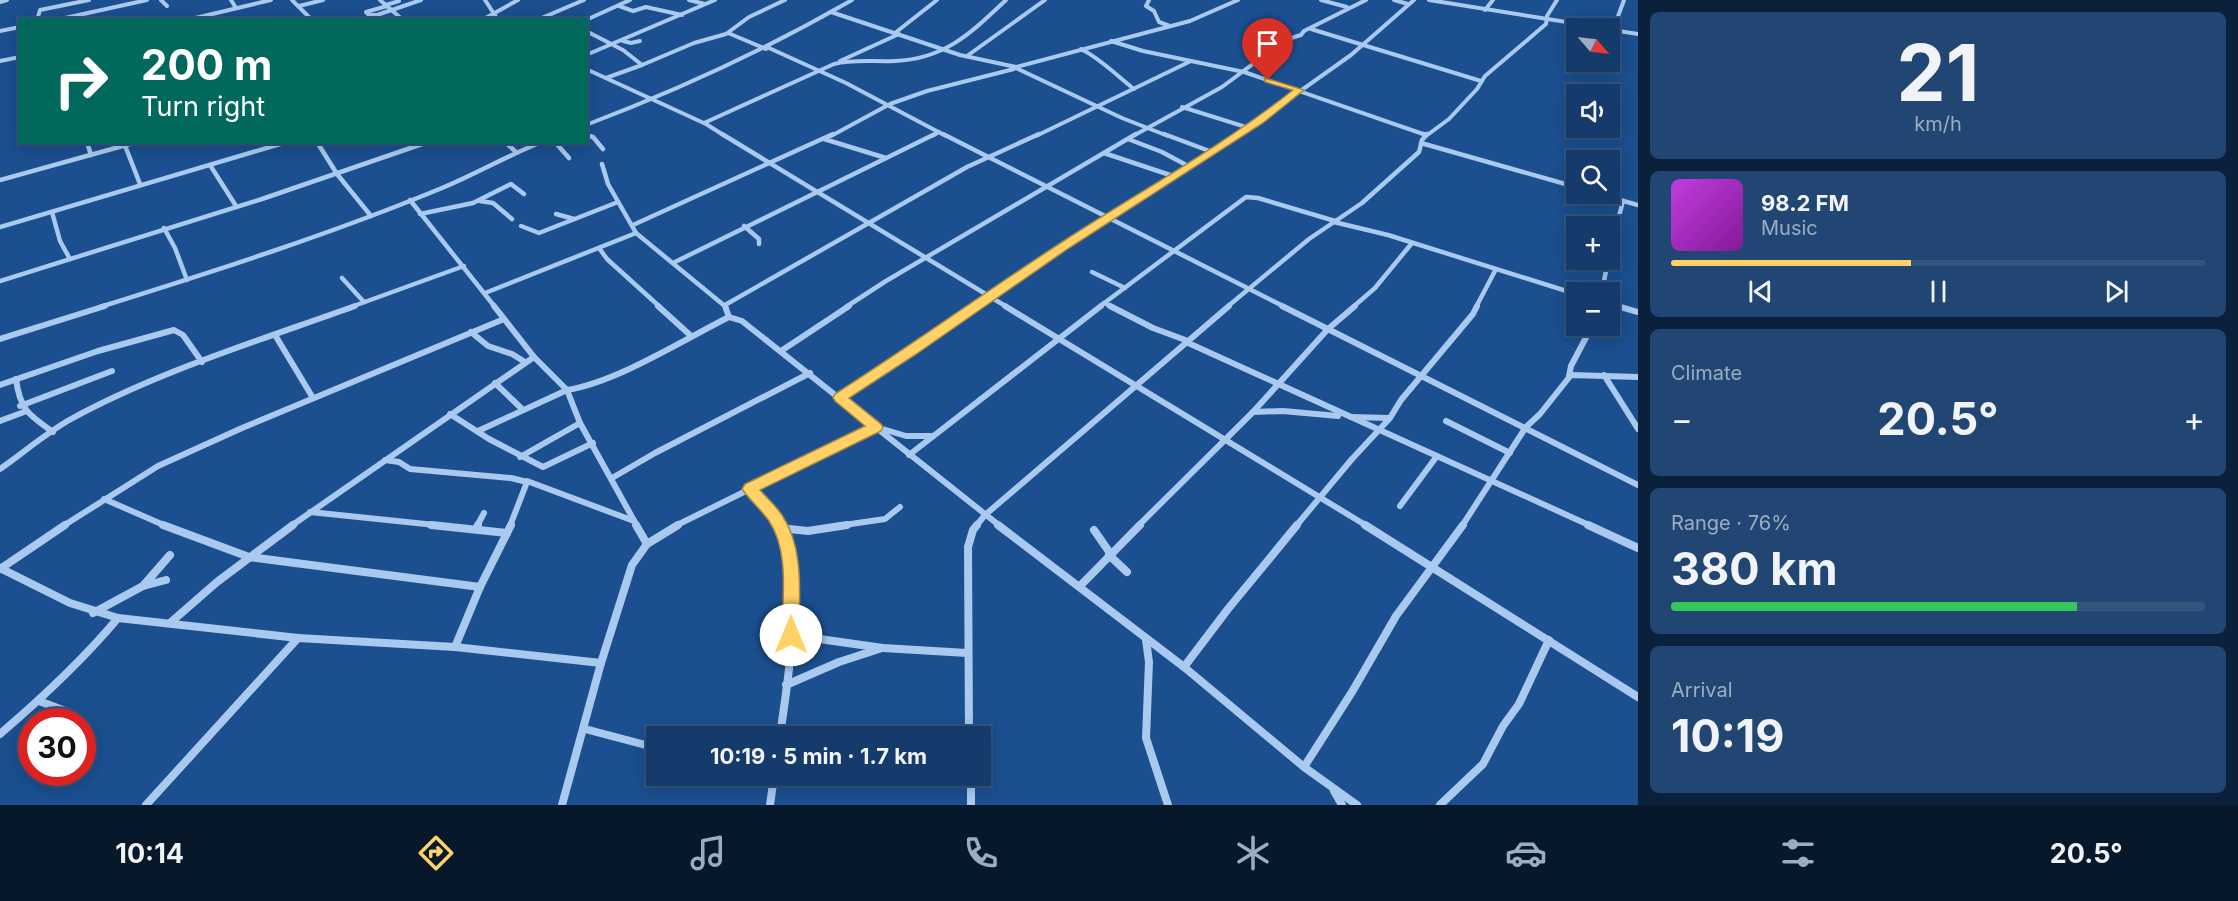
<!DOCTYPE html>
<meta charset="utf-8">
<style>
:root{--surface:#143b6b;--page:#214673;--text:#f1f3f6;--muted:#9dadc1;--line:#33557e;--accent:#ffd166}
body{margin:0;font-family:Inter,sans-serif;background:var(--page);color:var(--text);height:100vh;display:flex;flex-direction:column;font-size:22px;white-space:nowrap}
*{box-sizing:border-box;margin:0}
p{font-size:20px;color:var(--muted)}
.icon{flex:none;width:33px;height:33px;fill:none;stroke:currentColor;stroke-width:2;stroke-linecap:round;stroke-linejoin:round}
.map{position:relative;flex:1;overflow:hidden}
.sheet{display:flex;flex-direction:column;gap:12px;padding:12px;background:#0b203b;width:600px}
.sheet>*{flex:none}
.guide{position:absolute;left:18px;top:18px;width:570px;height:126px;border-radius:0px;box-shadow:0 3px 15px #0003,0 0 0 2px var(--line);background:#00695c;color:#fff;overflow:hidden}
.needle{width:39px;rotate:118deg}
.controls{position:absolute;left:1566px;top:18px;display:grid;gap:12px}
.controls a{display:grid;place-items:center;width:54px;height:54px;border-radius:0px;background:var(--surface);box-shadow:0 3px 15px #0003,0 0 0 2px var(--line);font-size:30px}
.speed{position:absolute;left:18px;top:708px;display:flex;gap:12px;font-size:30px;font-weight:700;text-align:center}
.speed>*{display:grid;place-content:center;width:78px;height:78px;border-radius:50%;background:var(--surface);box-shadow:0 3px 15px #0003,0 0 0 2px var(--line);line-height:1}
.speed .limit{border:9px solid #d22;background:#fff;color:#111}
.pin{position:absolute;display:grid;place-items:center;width:51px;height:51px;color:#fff;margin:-62px -26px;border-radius:50% 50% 50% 0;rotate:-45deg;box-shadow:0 0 6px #0007}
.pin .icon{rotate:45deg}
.me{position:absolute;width:66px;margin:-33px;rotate:0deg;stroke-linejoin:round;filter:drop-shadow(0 0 4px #0008)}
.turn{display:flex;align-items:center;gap:21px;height:126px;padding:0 24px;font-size:27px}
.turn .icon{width:78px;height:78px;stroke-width:2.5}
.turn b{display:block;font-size:42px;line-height:51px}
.big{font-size:45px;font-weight:700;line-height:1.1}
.sheet .card{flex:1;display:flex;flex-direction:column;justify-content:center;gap:9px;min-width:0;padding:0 21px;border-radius:9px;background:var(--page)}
.sheet .dial{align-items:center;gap:0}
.dial b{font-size:78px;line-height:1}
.song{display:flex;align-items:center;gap:18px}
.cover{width:72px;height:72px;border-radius:9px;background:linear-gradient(135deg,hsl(290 70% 55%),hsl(290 70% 35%))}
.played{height:6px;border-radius:3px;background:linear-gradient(90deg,var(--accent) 45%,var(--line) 45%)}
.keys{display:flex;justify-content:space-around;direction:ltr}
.heat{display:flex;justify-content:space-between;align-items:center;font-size:33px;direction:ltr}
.charge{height:9px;border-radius:4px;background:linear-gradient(90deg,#34c759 76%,var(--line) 0)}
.trip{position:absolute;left:646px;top:726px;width:345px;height:60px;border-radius:0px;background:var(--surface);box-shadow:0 3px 15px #0003,0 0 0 2px var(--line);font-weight:700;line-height:60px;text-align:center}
.tab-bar{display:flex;height:96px;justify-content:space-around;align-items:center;background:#08182b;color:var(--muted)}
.tab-bar .icon{width:42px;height:42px}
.tab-bar .selected{color:var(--accent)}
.tab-bar b{font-size:27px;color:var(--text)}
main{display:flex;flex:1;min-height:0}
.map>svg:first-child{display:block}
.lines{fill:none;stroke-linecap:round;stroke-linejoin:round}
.minor-far3{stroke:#a9c9ee;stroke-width:4}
.minor-far2{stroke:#a9c9ee;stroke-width:4.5}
.minor-far1{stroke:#a9c9ee;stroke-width:6}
.minor{stroke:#a9c9ee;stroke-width:8}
.route{fill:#ffd166;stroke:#a68842;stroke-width:1.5}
</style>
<main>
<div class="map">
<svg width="1638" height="805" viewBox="0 0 1638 805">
<rect width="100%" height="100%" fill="#1b4f8f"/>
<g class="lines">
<g class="minor-far3">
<polyline points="161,0 167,6"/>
<polyline points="231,0 236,8"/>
<polyline points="292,0 312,20"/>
<polyline points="380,0 403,20"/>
<polyline points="485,0 498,20"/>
<polyline points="689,0 705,4"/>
<polyline points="1149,0 1146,6 1154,11 1159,22 1170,26"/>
<polyline points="1321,0 1347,7"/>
<polyline points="1394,0 1408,4"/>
<polyline points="1429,0 1604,28"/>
<polyline points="0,2 7,0"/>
<polyline points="386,5 399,1"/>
<polyline points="299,6 323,0"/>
<polyline points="387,6 366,12 369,15 377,15 421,0"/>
<polyline points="619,6 633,11 646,7 682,15"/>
<polyline points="1485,10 1493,0"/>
<polyline points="831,12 960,55 1016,67 1190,21 1238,0"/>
<polyline points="547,16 559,20"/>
<polyline points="37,20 40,10 89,0"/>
<polyline points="56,20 147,0"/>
<polyline points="187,20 271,0"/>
<polyline points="482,20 518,0"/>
<polyline points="537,20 584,0"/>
<polyline points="586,20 630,0"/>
<polyline points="1311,29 1481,81"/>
<polyline points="1612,30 1638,34"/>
<polyline points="1613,30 1624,0"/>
<polyline points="0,31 20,27"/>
<polyline points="586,31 623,50 642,65 694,43 726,34 749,17 785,0"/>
<polyline points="728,33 766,49"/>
<polyline points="895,33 937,0"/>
<polyline points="623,41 631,43 640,41"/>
<polyline points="1111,41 1143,51 1244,72 1426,135"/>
<polyline points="769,48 846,83 946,136"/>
<path d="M1081,49C1101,59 1116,75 1134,89"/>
<polyline points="586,55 715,0"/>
<polyline points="967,56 1045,0"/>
<polyline points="0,61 20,57"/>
<polyline points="840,61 899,34"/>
<polyline points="1016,68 1122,118 1168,136"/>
<polyline points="586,69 706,124 725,136"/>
<polyline points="606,78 642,65"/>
<polyline points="1182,107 1249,128"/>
<path d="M704,123L834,64C854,59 874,62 895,61C945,59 971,33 1006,0"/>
<path d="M586,125C678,90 767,49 852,0"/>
<polyline points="831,136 890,104 927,91 1014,69"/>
<polyline points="932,136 939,132"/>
<polyline points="1036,136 1191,61"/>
<polyline points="1133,136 1222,87 1285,40 1301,35 1304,31 1366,0"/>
<polyline points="1237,136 1351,55 1414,0"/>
<polyline points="1426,136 1449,119 1477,89 1485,76 1546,24 1547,16 1557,0"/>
</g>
<g class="minor-far2">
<polyline points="722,134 1007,307"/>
<polyline points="943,134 1285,307"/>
<polyline points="1164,134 1212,152"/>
<polyline points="1423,134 1426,135"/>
<polyline points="586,135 593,137 603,149"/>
<polyline points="824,139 886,158"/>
<polyline points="1128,139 1162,152 1188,166"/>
<polyline points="87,142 91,155"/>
<polyline points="317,142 337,174 371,216"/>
<polyline points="505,142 516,152"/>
<polyline points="555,142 569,158"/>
<polyline points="124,143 140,184"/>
<polyline points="1421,143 1576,187"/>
<polyline points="1104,153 1173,176"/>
<polyline points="602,164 608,184 636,233 726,307"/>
<polyline points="210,165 236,206"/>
<polyline points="0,180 137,142"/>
<polyline points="1599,194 1638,205"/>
<polyline points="410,200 495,307"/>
<polyline points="480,201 493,203 512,219"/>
<polyline points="52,212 60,241 70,259"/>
<polyline points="420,214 473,203 511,184 524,194"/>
<polyline points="556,214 574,219"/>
<polyline points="1334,222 1388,235 1576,294"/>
<polyline points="633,225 833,134"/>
<polyline points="521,226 539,233 618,202"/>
<polyline points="744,226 759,239 759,244"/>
<polyline points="0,227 287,142"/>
<polyline points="164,228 175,248 187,280"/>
<polyline points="599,248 607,259 660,307"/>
<polyline points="1610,251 1623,201"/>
<polyline points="675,262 935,134"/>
<polyline points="1092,272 1125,288"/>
<polyline points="342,278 364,302"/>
<polyline points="0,281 262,199 428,142"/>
<polyline points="1602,292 1608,260"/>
<polyline points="485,293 636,233"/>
<polyline points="1104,303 1113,307"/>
<polyline points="1610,304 1622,307"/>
<polyline points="725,305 967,167 1039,134"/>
<path d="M100,307C215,271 331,234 442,188C476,174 508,155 542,142"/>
<polyline points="351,307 464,266"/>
<polyline points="846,307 886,281 1136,134"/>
<polyline points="972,307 1065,245 1240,134"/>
<polyline points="1099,307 1246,197 1258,198 1335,221"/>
<polyline points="1227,307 1309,239 1362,203 1419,152 1422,140 1427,134"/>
<polyline points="1353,307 1375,288 1412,243"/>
<polyline points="1476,307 1496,269"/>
</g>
<g class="minor-far1">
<path d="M494,306L534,357L567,390C617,382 683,340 729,317L742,321L1000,526"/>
<polyline points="658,306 690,335"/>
<polyline points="725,306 729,317"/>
<polyline points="1005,306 1367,526"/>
<polyline points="1110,306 1153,328 1188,341"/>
<polyline points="1282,306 1638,485"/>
<polyline points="1617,306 1638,312"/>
<polyline points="471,332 488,346 512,354 525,362"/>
<polyline points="275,335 313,398"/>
<polyline points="0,339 105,306"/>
<polyline points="1186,342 1591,526"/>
<polyline points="781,351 849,306"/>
<polyline points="1604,375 1638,429"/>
<polyline points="1569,376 1571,366 1592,326"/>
<path d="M16,379C20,410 29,415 53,432"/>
<polyline points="495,383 522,409"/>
<polyline points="0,385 98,351 174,330 183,335 202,362"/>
<polyline points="840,398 911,352 974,306"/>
<polyline points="20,406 112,371"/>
<polyline points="1253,412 1283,411 1338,416"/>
<polyline points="450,414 489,439 543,467 593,443"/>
<polyline points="1351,417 1389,418"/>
<polyline points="0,421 24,412"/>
<polyline points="1446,421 1510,453"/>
<polyline points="478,431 567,390 580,423 637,526"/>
<polyline points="909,455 1101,306"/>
<polyline points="520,457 580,423"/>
<polyline points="385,460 399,462 410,469 511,478 527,482 510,526"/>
<path d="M0,469C23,453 46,433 71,419C159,371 261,340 355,306"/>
<polyline points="612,478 655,453 810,373"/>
<polyline points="527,481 634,521"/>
<polyline points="750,489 771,512 780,526"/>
<polyline points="104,499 166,526"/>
<polyline points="1400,506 1437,456"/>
<polyline points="310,512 445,526"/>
<polyline points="63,526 158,466 242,428 504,319"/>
<polyline points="291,526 534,357"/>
<polyline points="477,526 484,513"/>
<polyline points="675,526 876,427 906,436 933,436"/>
<polyline points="837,526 885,519 900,507"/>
<polyline points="976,526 985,515 1229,306"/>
<polyline points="1138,526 1253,412 1328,329 1355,306"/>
<polyline points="1296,526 1352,459 1390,418 1401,400 1473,314 1477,306"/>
<polyline points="1462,526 1526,427 1540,414 1571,375 1638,377"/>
</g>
<g class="minor">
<polyline points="163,525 249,557 480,587"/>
<polyline points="431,525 507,533"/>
<polyline points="636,525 647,544"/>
<path d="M779,525C805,590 789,669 780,736"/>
<polyline points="998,525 1184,667 1304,767 1357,805"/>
<polyline points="1365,525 1638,697"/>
<polyline points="1588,525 1638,548"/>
<polyline points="780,528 808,531 847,525"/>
<polyline points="476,529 478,525"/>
<polyline points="1094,530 1110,553"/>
<polyline points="1109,555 1127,572"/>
<polyline points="0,568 70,603 118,618 298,638 455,647 601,663"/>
<polyline points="0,569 65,525"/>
<polyline points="143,586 166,580"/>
<polyline points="1080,586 1140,525"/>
<polyline points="93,613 143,586 170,555"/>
<polyline points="170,623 217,582 293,525"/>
<polyline points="791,635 883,648 967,653"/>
<polyline points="1146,640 1149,662 1146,738 1168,805"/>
<polyline points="455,647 480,587 511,525"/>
<polyline points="1184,667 1228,609 1297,525"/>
<polyline points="786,685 839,662 882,648"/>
<polyline points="39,701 68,712"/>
<polyline points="585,729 657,748"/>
<path d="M0,734C42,698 82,661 118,618"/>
<polyline points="969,736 968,547 973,530 977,525"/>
<polyline points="1304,767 1352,692 1396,616 1463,525"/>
<polyline points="756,776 774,780"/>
<polyline points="971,776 971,805"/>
<polyline points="1334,791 1342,805"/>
<polyline points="146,805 298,638"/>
<polyline points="562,805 601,663 632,565 647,544 678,525"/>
<polyline points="770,805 774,776"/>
<polyline points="1440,805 1483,764 1503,726 1519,704 1549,640"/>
</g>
</g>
<path class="route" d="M1265,78L1304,90L1263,123L1069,248L915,355L849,398L881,424L883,427L881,431L760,490C767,498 776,506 782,515C805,549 799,597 799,635L797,641L791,643L785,641L782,635C782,600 790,552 769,521C762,511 752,502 745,493L742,489L745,484L865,426L835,401L833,398L835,394C912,345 985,292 1062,242C1139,192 1221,147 1293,90L1265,82Z"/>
</svg>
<div class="controls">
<a><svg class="needle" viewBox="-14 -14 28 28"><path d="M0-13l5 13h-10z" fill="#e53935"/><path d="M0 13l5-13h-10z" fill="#9dadc1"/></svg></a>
<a><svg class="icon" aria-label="sound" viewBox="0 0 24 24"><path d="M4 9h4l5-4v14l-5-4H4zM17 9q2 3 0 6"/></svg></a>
<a><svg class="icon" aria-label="search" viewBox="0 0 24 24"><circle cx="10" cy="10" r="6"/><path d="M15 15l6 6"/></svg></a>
<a>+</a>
<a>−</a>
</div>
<div class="speed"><div class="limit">30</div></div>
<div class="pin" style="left:1268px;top:80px;background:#d93025"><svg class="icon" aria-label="arrive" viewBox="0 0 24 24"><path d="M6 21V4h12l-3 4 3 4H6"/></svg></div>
<svg class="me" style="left:791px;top:635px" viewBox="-20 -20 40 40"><circle r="19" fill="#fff"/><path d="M0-13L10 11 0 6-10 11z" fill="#ffd166"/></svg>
<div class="trip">10:19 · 5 min · 1.7 km</div>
<div class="guide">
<div class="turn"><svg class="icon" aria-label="right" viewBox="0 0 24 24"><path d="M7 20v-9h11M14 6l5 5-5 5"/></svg><div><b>200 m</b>Turn right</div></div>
</div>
</div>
<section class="sheet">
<div class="card dial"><b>21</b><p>km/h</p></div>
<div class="card">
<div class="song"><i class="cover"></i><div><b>98.2 FM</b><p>Music</p></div></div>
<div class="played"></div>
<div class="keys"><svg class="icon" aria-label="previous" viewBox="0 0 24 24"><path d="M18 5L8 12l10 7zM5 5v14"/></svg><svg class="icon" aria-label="pause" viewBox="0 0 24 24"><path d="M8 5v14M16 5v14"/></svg><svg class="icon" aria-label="next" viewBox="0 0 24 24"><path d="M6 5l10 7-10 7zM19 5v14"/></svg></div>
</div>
<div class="card"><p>Climate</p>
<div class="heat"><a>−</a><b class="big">20.5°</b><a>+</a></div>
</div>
<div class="card"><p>Range · 76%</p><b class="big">380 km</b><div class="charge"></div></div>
<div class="card"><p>Arrival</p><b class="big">10:19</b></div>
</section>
</main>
<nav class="tab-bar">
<b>10:14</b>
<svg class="icon selected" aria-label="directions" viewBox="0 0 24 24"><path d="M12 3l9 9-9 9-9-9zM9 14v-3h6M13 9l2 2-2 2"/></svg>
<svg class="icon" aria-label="music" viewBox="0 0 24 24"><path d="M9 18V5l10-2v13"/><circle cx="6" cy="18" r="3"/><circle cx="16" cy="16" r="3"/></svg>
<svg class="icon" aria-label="phone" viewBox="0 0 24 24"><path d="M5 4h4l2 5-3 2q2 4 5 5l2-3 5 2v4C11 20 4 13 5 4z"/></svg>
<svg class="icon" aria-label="climate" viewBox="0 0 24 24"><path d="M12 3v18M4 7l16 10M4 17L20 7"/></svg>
<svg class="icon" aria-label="car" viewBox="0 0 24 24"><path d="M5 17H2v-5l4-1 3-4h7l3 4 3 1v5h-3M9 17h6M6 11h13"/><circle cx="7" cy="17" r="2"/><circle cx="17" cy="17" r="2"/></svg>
<svg class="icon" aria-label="filters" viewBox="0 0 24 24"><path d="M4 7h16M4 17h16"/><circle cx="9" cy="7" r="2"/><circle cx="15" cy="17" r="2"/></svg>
<b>20.5°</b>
</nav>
